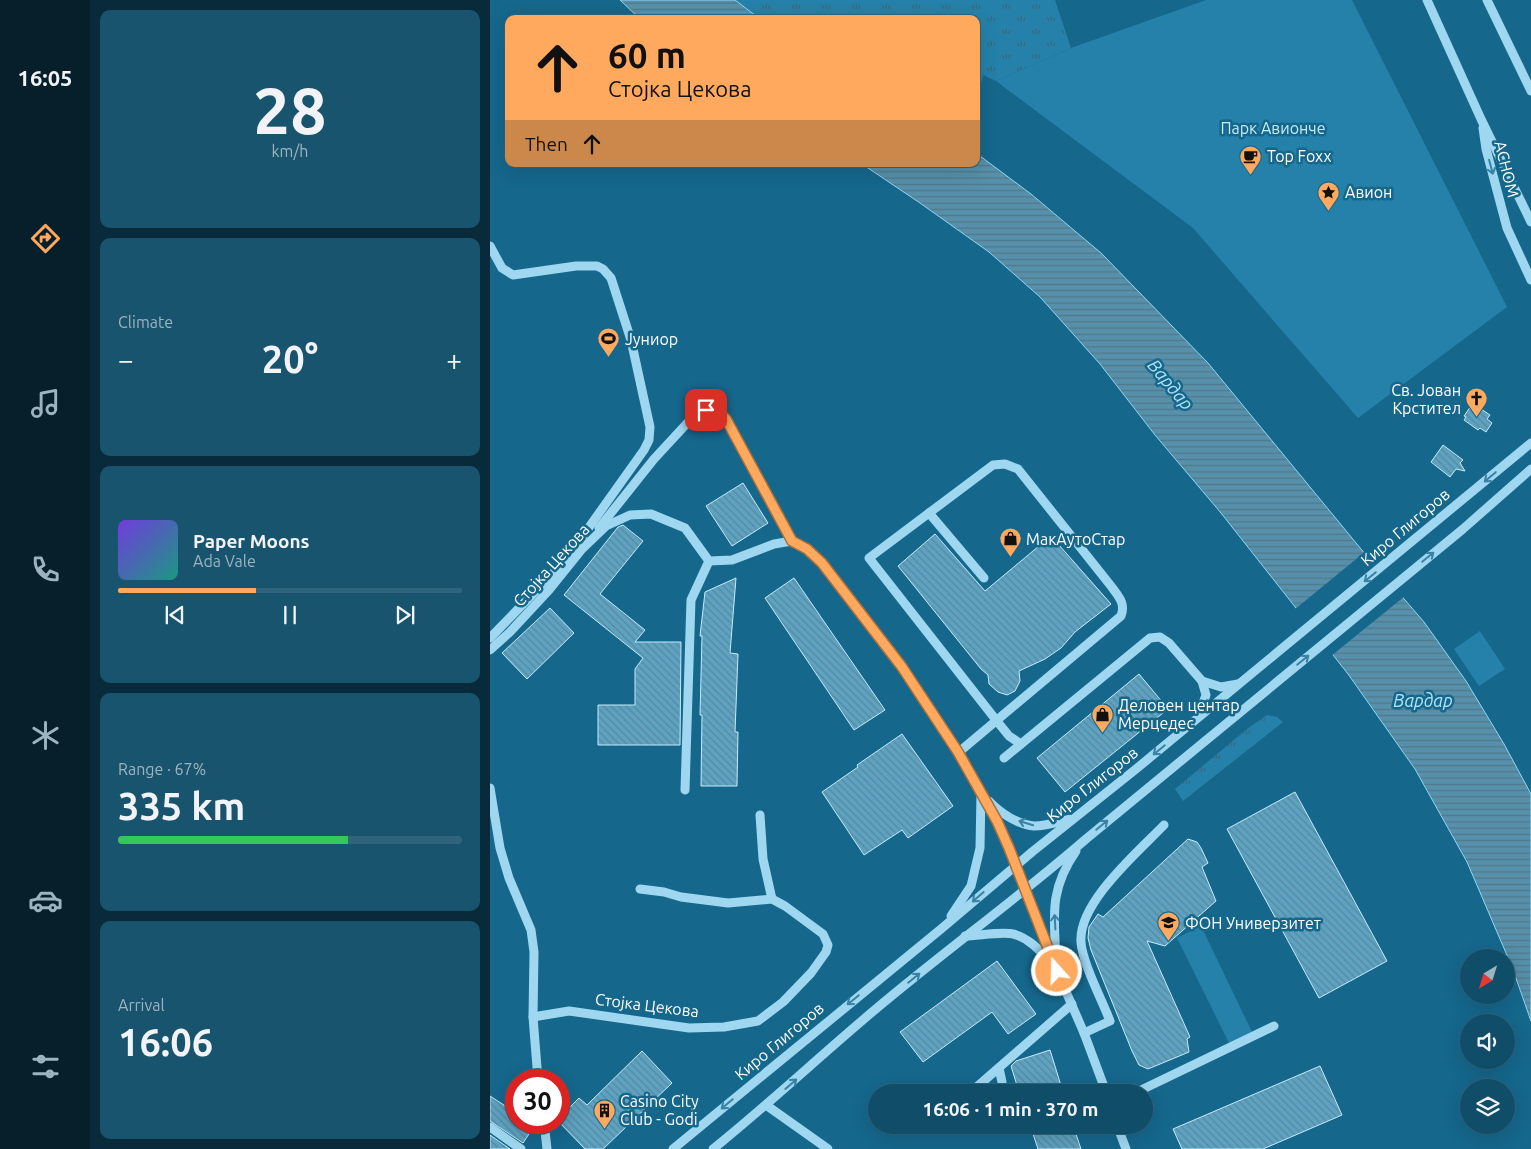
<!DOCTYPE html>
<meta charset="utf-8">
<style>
:root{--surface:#104d69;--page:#19546f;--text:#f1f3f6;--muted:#9cb4c0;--line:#30647d;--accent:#ffa95e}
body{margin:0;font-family:Ubuntu,sans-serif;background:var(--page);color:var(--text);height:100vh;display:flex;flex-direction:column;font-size:19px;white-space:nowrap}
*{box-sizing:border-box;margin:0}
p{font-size:16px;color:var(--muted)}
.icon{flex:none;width:28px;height:28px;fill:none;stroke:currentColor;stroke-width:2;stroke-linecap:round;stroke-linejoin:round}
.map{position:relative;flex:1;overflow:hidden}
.panel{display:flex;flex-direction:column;gap:10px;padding:10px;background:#092a3a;width:400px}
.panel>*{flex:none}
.top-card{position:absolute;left:15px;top:15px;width:475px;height:152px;border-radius:10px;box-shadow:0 5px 20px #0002,0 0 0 1px var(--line);background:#ffa95e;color:#111;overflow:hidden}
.needle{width:32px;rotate:218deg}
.controls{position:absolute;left:970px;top:949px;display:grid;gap:10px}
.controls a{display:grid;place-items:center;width:55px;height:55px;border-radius:50%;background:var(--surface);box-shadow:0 5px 20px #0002,0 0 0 1px var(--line);font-size:25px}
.speed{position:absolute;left:15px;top:1069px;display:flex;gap:10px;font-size:25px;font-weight:700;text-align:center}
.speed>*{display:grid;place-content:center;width:65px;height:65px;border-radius:50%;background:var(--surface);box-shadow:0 5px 20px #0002,0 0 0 1px var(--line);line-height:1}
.speed .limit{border:8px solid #d22;background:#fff;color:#111}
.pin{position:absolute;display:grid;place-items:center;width:42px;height:42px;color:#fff;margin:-21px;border-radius:10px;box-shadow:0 2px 8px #0006}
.me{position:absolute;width:55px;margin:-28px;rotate:340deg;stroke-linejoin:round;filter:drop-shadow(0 0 4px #0008)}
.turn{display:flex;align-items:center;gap:18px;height:105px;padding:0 20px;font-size:22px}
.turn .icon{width:65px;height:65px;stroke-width:2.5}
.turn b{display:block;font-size:35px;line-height:42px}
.then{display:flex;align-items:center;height:48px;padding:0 20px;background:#0003;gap:10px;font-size:19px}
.big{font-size:38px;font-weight:700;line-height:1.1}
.panel .widget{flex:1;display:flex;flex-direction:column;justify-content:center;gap:8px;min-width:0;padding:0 18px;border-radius:10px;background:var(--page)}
.panel .dial{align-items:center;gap:0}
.dial b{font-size:65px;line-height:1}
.song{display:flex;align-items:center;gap:15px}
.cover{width:60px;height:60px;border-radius:8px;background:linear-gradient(135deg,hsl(260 70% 55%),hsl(170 70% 35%))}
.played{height:5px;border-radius:2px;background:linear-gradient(90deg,var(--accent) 40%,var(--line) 40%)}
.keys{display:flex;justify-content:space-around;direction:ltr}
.heat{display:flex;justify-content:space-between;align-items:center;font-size:28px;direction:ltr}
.charge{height:8px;border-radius:4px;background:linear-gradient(90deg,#34c759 67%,var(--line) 0)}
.trip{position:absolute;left:378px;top:1084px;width:285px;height:50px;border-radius:25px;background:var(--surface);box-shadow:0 5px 20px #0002,0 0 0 1px var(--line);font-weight:700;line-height:50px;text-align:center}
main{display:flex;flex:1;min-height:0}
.tabs{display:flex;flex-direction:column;width:90px;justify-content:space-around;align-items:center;background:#061f2a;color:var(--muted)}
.tabs .icon{width:35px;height:35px}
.tabs .selected{color:var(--accent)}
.tabs b{font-size:22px;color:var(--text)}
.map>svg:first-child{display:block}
.grass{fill:url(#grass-tufts)}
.green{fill:#2581a9}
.water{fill:url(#water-rules);stroke:#92d6f2}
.pier{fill:#15678c}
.building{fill:url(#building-back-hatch);stroke:#c6ebfb}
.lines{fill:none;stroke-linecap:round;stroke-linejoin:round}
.minor{stroke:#9fd7f0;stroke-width:9}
.oneway{stroke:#3883a5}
.route-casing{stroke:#a66e3d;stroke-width:12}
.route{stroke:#ffa95e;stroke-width:9}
.labels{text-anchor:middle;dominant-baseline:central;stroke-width:5;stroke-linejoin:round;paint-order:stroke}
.park-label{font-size:16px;fill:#c6ebfb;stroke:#15678c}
.poi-label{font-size:16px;fill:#fff;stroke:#15678c;text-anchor:start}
.street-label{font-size:16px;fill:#fff;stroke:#15678c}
.water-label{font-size:18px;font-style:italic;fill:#b3e3f8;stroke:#15678c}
</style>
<main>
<nav class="tabs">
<b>16:05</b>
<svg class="icon selected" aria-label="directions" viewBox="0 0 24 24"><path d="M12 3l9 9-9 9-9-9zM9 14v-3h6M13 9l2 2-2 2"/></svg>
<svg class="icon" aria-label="music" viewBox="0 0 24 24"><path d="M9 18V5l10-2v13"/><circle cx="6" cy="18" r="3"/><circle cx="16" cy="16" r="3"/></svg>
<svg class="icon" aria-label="phone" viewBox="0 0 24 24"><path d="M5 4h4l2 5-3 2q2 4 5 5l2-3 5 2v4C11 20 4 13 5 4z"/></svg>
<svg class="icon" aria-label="climate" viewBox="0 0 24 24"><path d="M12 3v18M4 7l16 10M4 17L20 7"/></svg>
<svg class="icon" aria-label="car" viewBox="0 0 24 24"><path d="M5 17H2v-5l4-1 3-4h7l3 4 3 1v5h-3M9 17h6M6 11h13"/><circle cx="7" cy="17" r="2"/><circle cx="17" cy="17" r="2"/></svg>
<svg class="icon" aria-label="filters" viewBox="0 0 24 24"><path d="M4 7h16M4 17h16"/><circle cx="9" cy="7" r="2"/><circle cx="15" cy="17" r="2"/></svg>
</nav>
<section class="panel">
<div class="widget dial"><b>28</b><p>km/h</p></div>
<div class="widget"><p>Climate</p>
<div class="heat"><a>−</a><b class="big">20°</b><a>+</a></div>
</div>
<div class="widget">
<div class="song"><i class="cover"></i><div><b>Paper Moons</b><p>Ada Vale</p></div></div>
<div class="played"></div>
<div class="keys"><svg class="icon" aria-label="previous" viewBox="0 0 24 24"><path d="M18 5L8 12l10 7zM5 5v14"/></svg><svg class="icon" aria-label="pause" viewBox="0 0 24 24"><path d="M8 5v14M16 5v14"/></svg><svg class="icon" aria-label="next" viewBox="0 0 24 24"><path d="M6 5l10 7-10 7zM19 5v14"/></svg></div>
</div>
<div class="widget"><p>Range · 67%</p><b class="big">335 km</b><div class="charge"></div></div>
<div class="widget"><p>Arrival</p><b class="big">16:06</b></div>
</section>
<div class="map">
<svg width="1041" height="1149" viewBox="0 0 1041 1149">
<defs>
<pattern id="grass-tufts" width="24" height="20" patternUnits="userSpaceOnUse" patternTransform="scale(1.25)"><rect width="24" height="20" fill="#2581a9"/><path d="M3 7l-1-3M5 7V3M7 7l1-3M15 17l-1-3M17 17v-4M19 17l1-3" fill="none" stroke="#37697f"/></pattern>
<pattern id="water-rules" width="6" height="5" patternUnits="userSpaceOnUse" patternTransform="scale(1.25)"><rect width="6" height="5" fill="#5690aa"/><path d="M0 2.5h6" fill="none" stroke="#527889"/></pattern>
<pattern id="building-back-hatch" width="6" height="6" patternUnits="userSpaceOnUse" patternTransform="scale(1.25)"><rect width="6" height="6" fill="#5da2c1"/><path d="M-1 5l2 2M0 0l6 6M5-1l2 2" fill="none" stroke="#58889e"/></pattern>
</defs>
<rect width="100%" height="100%" fill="#15678c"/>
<g class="grass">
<polygon points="245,0 565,0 581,48 506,81 493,75 486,108 486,19 270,19"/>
<polygon points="777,715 787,717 793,722 693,801 685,789 757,729"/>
</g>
<g class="green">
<polygon points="716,0 862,0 1017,307 868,418 703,228 506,81 581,48"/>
<polygon points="990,631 1015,669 989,686 964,649"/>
<polygon points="711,926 762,1032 739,1043 687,938"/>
</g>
<g class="water">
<polygon points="130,0 245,0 270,19 150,19"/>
<polygon points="486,153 541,194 611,253 718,363 871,549 934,622 976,681 1014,744 1041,794 1041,1021 1022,967 977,862 925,769 858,674 731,513 665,435 610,364 550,297 499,252 430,203 372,164 486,164"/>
</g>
<polygon class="pier" points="876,551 915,596 841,656 804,610"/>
<g class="building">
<polygon points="985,405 1000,415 997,419 1002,423 996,432 990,428 988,430 974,420 976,417 974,416 981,406 983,407"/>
<polygon points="953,445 973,460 970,463 975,471 966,469 960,477 941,462"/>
<polygon points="253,483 278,523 242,546 216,506"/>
<polygon points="133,525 153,541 110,594 155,630 145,642 191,642 190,745 108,745 108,705 145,705 145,669 153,658 74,595 128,527"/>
<polygon points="445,534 495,591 561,536 621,604 585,632 571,648 555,659 529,671 530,681 525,691 517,695 508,692 499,684 498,675 491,669 408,566"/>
<polygon points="246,578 240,653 248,654 245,732 248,732 247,786 211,786 212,715 210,715 212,636 210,636 215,592"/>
<polygon points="304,578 395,710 364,730 275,598"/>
<polygon points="60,608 84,633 37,679 12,653"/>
<polygon points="649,674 678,709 575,792 547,758"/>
<polygon points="412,734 463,806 418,838 412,830 374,855 332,792 368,767 367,765"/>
<polygon points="805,792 897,961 829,998 737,829"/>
<polygon points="698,839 707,842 711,848 718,863 712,867 726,901 675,946 657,941 700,1037 697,1039 699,1052 658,1069 649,1065 642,1051 601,950 598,938 599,927 608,914 613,917"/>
<polygon points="507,961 546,1014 518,1034 502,1012 433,1062 410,1032"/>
<polygon points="560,1050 573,1092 529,1092 521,1066 526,1061"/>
<polygon points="152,1051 182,1083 113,1149 95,1149 69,1122 69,1118 89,1098 97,1105"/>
<polygon points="830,1066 852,1115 773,1149 692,1149 683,1129"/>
<polygon points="0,1096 26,1113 26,1122 47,1122 33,1143 0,1121"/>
<polygon points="540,1125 583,1125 591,1149 548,1149"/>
<polygon points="0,1135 20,1149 0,1149"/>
</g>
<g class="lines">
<g class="minor">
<polyline points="937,0 991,119 1041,222"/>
<polyline points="997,0 1041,91"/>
<polyline points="993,128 996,149 1017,228 1041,280"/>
<polyline points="0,246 12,268 23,275 86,266 107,266 113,269 121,278 141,340 160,427 159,440 154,450 75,561 0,638"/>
<polyline points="439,513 494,578"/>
<polyline points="109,528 164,459 201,419 216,410 229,412 236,419 302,541"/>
<polyline points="0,650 20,632 59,590 92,549 116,526 140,515 161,514 195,528 219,561 242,560 284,544 302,541 317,549 332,563 411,667 444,714 469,752 507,821 519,848 567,971 594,1033 616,1092"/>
<polyline points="712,681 731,687 748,684"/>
<path d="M469,752L631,616C636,603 628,596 621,586L528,469L515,464L503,465L379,558L506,720L519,736L531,744"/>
<polyline points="514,758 660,638 670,637 679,643 712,681 716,695 708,717"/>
<polyline points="0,788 10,848 19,878 41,930 44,952 43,1017 48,1080"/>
<polyline points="195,790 201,600 219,561"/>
<path d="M499,801C509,812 528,825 544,826C556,826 568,822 580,819"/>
<polyline points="270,815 273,859 282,899"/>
<polyline points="461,916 481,886 490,848 491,794"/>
<path d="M475,936C487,936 513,931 523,934C540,938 552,953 563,965"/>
<path d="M566,960C564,916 559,890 586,851"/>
<polyline points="43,1017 79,1011 199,1028 234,1027 268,1021 293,1002 321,973 336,952 338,945 333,934 295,906 282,899 238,903 191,897 174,892 150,889"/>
<path d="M594,1033L620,1021C612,1000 592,962 591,942C588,903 648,852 674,825"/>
<polyline points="509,1068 512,1082"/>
<polyline points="481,1092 582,1004"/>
<polyline points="647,1092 784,1026"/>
<polyline points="276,1105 338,1149"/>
<polyline points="54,1122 57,1149"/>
<polyline points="627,1125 636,1149"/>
<polyline points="0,1127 31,1149"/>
<polyline points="183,1149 451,929 542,852 646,769 1041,443"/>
<path d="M223,1149C279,1104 332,1054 387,1008C456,950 528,898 596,839L973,529L1041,469"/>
</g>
</g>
<defs><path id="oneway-shaft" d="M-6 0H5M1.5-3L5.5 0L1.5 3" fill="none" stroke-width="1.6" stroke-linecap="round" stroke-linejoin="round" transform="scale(1.25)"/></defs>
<g class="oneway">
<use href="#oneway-shaft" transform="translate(1001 167) rotate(75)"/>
<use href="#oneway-shaft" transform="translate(1000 477) rotate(140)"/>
<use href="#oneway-shaft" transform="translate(938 557) rotate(-39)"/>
<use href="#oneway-shaft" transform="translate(880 577) rotate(141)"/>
<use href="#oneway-shaft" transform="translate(813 660) rotate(-39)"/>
<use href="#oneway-shaft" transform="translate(669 750) rotate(141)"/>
<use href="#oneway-shaft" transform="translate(536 823) rotate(-163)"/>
<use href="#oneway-shaft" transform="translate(612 825) rotate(-39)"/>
<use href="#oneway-shaft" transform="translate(488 897) rotate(139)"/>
<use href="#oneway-shaft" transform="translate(565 922) rotate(-93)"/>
<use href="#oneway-shaft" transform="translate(424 978) rotate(-39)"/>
<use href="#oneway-shaft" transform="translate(363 1000) rotate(141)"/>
<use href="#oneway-shaft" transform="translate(301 1084) rotate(-41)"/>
<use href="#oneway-shaft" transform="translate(237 1104) rotate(140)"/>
</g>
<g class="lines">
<defs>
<polyline id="route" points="216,410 229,412 236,419 302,541 317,549 332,563 412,667 468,752 507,821 519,848 567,971"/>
</defs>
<use href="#route" class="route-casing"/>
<use href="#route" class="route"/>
</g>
<defs>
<symbol id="cafe-pin" viewBox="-11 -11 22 30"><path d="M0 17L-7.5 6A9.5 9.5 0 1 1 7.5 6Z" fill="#ffa95e" stroke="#15678c"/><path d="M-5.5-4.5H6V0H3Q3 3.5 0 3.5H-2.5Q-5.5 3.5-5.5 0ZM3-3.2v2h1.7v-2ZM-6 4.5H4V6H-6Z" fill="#111"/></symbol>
<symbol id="sight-pin" viewBox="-11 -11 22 30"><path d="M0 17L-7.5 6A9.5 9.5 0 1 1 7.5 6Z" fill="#ffa95e" stroke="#15678c"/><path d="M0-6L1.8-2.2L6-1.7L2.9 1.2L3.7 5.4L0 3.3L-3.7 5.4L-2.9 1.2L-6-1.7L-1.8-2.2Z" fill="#111"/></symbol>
<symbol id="stadium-pin" viewBox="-11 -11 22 30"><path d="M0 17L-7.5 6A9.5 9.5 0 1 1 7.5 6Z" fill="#ffa95e" stroke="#15678c"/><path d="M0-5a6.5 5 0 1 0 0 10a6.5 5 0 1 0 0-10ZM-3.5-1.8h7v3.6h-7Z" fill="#111"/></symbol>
<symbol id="church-pin" viewBox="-11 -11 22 30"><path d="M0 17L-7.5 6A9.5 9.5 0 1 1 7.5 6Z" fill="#ffa95e" stroke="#15678c"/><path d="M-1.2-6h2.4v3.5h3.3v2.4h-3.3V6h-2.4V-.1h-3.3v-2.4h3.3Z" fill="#111"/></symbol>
<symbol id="shop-pin" viewBox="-11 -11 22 30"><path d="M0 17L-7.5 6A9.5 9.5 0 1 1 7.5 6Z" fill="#ffa95e" stroke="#15678c"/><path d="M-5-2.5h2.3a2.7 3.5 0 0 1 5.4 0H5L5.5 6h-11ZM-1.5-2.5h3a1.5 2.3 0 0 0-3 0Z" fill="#111"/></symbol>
<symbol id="university-pin" viewBox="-11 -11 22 30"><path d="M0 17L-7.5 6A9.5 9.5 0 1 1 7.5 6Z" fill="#ffa95e" stroke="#15678c"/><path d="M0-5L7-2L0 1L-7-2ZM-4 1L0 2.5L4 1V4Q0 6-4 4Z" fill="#111"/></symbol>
<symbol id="building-pin" viewBox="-11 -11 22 30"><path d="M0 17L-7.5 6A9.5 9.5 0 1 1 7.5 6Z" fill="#ffa95e" stroke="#15678c"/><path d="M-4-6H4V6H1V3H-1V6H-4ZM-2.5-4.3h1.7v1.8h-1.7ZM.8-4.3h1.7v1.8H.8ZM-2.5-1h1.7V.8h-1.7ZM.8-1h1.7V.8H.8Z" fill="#111"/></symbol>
</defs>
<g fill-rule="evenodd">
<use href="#cafe-pin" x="748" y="144" width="25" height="34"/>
<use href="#sight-pin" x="826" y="180" width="25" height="34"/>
<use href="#stadium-pin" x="106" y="326" width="25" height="34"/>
<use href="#church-pin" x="974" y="386" width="25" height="34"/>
<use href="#shop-pin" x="508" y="526" width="25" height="34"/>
<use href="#shop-pin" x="600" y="702" width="25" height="34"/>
<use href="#university-pin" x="666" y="910" width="25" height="34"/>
<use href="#building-pin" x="102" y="1098" width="25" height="34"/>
</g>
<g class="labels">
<g class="park-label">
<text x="783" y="128">Парк Авионче</text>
</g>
<g class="poi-label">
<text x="777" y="156">Top Foxx</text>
<text x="855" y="192">Авион</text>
<text x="135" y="339">Јуниор</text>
<text x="971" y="390" text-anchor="end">Св. Јован<tspan x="971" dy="18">Крстител</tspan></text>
<text x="536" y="539">МакАутоСтар</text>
<text x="628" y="705">Деловен центар<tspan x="628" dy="18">Мерцедес</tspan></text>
<text x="695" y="923">ФОН Универзитет</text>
<text x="130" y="1101">Casino City<tspan x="130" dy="18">Club - Godi</tspan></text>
</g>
<g class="street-label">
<text transform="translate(1017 169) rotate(76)">АСНОМ</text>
<text transform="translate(915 527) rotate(-40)">Киро Глигоров</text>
<text transform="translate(61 565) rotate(-48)">Стојка Цекова</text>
<text transform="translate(602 784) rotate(-38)">Киро Глигоров</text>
<text transform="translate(157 1005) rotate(7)">Стојка Цекова</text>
<text transform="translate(289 1041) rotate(-40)">Киро Глигоров</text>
</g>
<g class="water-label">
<text transform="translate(681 384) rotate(50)">Вардар</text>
<text x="933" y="700">Вардар</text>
</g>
</g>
</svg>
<div class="controls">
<a><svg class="needle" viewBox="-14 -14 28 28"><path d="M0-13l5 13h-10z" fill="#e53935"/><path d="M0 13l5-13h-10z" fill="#9cb4c0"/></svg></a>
<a><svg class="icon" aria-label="sound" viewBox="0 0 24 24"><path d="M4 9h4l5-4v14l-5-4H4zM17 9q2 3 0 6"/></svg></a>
<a><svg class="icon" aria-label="layers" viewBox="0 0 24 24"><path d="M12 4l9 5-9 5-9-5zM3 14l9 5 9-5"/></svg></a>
</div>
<div class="speed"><div class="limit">30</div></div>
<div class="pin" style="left:216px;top:410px;background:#d93025"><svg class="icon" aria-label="arrive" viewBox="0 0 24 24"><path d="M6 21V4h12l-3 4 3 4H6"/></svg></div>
<svg class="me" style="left:567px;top:971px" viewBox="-20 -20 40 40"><circle r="17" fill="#ffa95e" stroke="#fff" stroke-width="3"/><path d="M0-11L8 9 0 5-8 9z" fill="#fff"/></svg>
<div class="trip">16:06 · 1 min · 370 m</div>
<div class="top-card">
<div class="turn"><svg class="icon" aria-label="ahead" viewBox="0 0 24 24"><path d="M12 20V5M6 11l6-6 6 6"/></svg><div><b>60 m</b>Стојка Цекова</div></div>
<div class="then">Then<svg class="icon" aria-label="ahead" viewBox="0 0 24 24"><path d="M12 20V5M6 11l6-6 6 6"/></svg></div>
</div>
</div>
</main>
